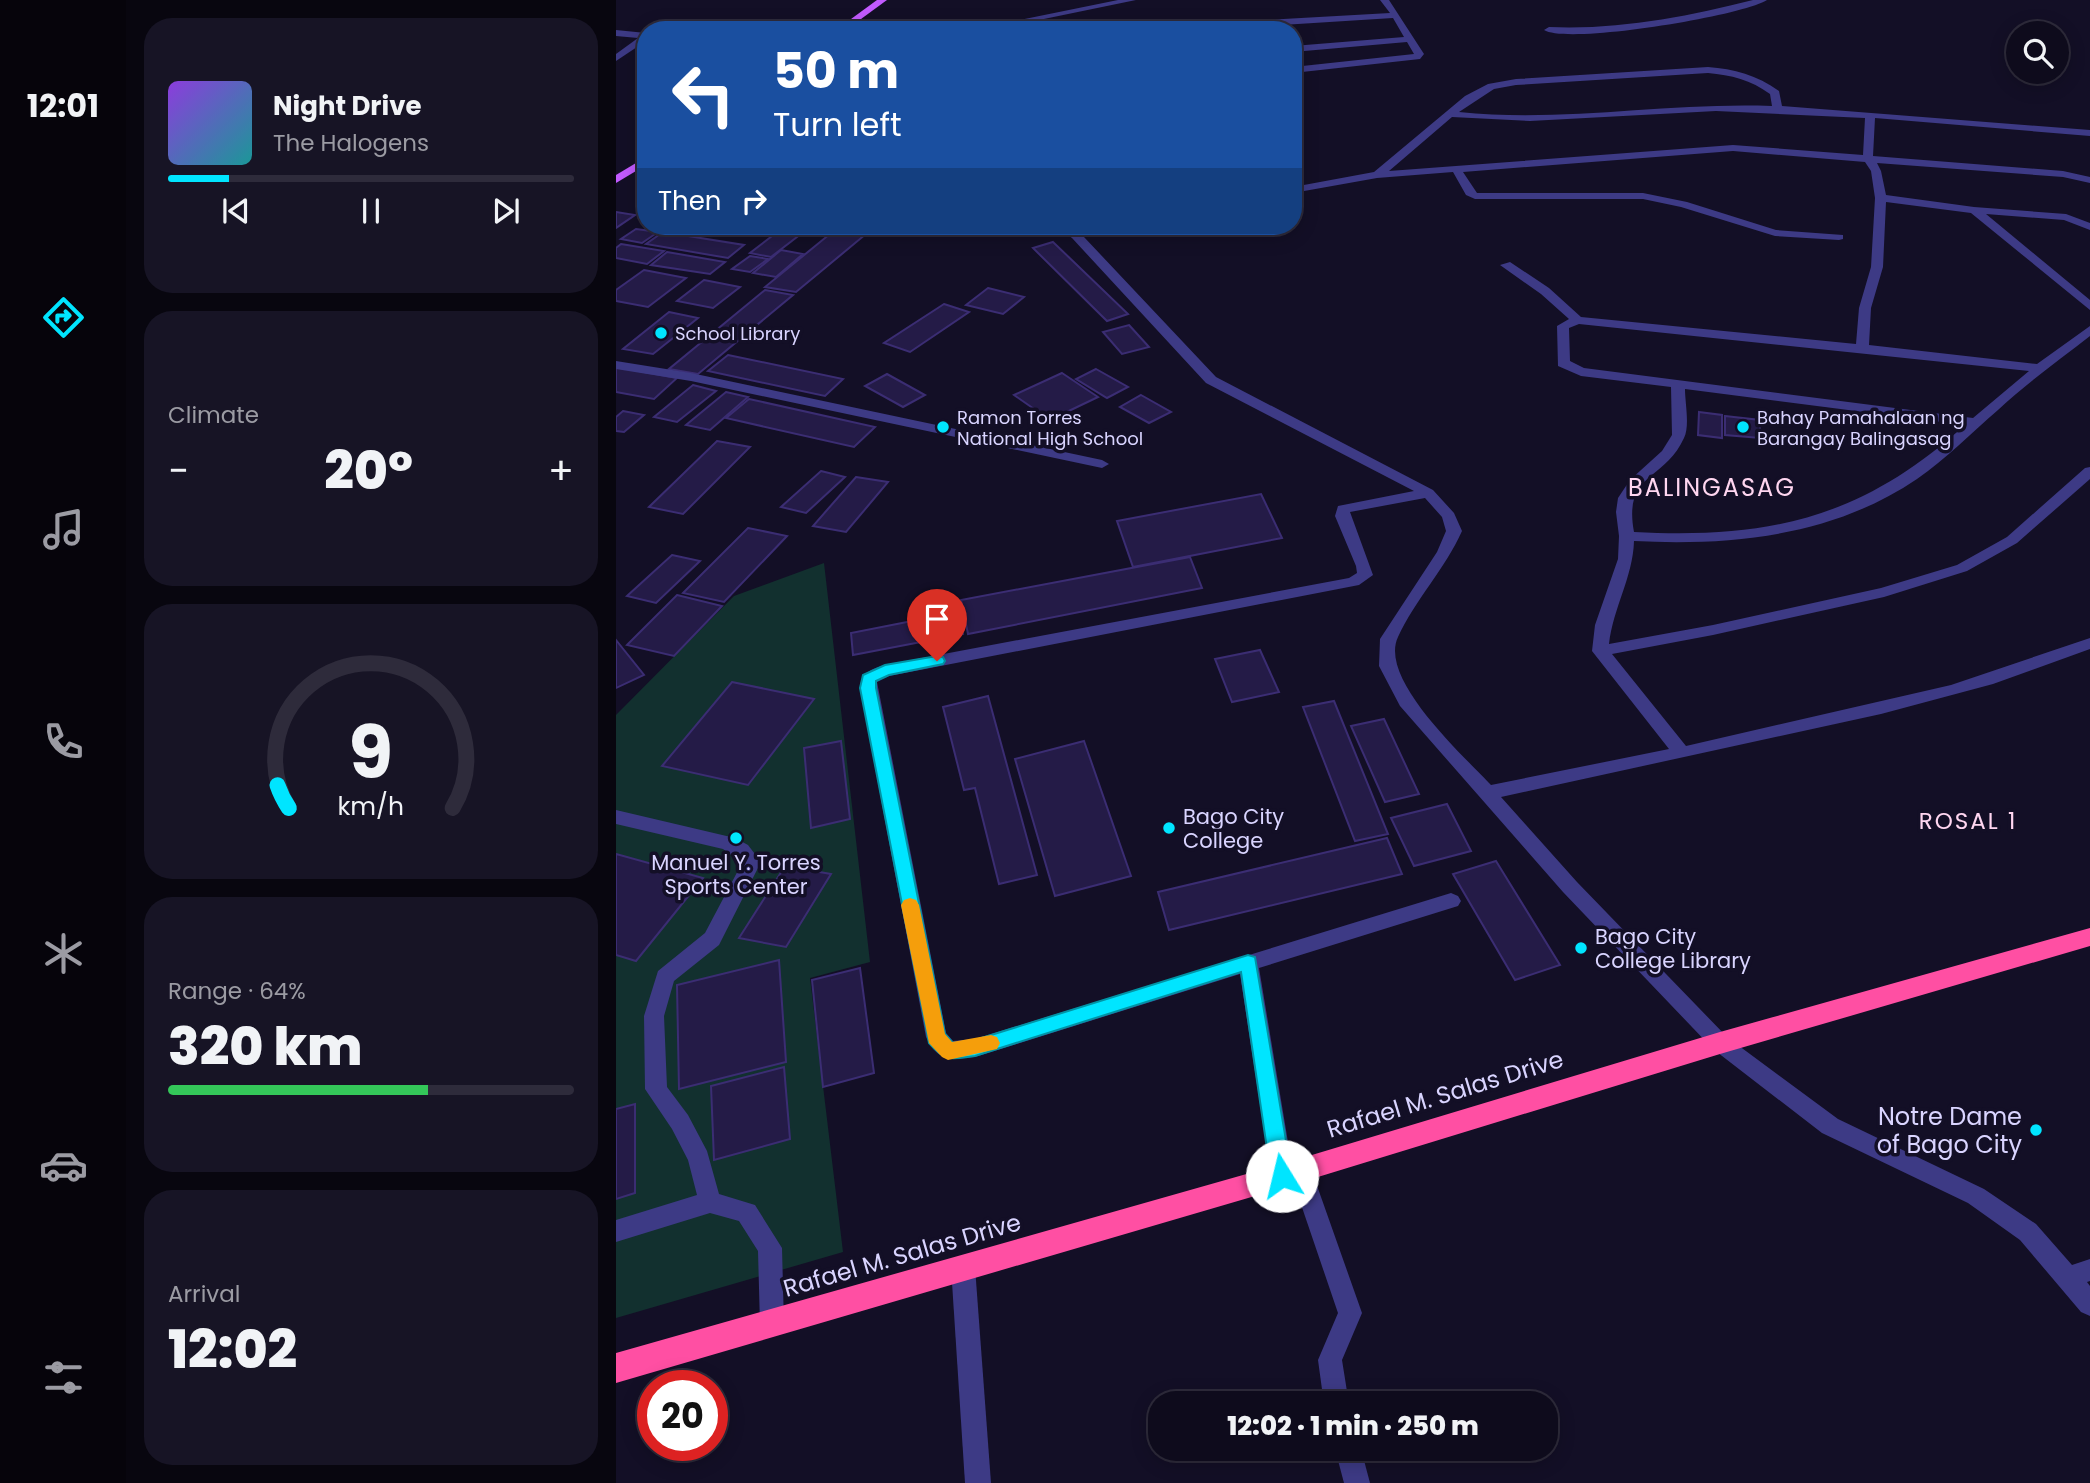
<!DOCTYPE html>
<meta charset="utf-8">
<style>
:root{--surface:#0e0b1c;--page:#171425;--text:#f1f3f6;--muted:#9b9ba3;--line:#2e2b3b;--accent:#00e5ff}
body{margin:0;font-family:Poppins,sans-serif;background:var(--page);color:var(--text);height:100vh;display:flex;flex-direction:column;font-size:26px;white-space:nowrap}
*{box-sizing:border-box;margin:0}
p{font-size:23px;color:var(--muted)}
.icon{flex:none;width:38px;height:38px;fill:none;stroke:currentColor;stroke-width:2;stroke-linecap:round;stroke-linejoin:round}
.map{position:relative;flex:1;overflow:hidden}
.panel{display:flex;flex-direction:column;gap:18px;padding:18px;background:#08060f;width:490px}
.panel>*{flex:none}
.hud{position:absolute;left:21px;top:21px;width:665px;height:214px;border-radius:28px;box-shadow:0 4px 18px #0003,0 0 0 2px var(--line);background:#1a4fa0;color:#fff;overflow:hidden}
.fabs{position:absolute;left:1390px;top:21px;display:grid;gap:14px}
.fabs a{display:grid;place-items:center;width:63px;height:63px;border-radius:50%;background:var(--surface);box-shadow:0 4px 18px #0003,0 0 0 2px var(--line);font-size:35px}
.speed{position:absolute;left:21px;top:1370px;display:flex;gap:14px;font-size:35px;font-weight:700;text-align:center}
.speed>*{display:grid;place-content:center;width:91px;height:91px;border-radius:50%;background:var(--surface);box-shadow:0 4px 18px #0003,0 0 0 2px var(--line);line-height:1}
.speed .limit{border:10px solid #d22;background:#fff;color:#111}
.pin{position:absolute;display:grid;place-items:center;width:60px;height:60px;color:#fff;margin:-72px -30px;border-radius:50% 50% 50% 0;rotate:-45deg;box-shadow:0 0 7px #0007}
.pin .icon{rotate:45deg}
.me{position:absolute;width:77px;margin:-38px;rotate:351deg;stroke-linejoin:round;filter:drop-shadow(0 0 5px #0008)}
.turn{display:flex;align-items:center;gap:24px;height:147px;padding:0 21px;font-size:32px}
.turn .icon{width:91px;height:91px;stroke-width:2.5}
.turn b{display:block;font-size:49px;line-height:60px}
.then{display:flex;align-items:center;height:66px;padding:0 21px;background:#0003;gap:14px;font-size:26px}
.big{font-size:52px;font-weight:800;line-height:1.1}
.panel .tile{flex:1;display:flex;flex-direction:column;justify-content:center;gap:10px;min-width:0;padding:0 24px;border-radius:28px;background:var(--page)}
.panel .dial{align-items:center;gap:0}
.dial svg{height:182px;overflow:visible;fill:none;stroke:var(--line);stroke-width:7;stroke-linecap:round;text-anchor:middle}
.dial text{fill:var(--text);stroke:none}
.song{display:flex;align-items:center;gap:21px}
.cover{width:84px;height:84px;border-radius:10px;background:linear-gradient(135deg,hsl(270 70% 55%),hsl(180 70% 35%))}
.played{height:7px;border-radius:4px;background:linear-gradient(90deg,var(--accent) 15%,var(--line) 15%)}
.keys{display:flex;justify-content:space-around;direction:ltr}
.heat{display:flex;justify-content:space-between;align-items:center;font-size:38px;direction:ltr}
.charge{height:10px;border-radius:5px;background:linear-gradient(90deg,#34c759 64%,var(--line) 0)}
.trip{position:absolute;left:532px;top:1391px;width:410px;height:70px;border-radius:28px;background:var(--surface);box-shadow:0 4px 18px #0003,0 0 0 2px var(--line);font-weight:800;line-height:70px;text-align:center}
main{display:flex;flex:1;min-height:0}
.tab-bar{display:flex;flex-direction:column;width:126px;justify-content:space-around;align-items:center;background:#06040b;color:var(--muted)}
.tab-bar .icon{width:49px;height:49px}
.tab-bar .selected{color:var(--accent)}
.tab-bar b{font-size:32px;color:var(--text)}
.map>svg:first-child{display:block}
.green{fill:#12302f}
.building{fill:#241b47;stroke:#3b2d73;stroke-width:2}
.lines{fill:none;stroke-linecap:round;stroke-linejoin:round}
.minor{fill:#3d3a85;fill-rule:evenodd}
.major{fill:#c25bff;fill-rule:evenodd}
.highway{fill:#ff4fa3;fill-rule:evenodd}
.route{fill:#00e5ff;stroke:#0095a6;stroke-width:2}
.slow{fill:#f59e0b}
.poi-dot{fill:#00e5ff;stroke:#130f26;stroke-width:2.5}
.labels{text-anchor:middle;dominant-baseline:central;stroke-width:7;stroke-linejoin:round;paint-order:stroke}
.far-poi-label{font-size:18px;fill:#d9d4ff;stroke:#130f26;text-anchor:start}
.poi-label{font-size:21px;fill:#d9d4ff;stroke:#130f26;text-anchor:start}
.neighbourhood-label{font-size:23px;letter-spacing:2px;fill:#ffd6f0;stroke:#130f26}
.quarter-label{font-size:24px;letter-spacing:2px;fill:#ffd6f0;stroke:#130f26}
.near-street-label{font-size:24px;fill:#d9d4ff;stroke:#130f26}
.near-poi-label{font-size:24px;fill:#d9d4ff;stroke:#130f26;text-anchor:end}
</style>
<main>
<nav class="tab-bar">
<b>12:01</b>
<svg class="icon selected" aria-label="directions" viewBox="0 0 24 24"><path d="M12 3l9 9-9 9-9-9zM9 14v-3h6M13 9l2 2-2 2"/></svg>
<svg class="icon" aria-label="music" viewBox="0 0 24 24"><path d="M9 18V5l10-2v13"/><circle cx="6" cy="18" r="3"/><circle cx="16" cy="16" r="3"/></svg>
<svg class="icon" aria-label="phone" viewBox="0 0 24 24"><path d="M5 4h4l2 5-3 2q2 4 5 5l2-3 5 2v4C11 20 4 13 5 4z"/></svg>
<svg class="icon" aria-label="climate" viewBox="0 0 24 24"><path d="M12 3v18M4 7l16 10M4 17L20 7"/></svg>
<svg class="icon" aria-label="car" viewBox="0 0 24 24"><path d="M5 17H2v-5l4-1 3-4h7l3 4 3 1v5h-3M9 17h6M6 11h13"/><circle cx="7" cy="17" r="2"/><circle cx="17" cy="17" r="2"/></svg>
<svg class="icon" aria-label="filters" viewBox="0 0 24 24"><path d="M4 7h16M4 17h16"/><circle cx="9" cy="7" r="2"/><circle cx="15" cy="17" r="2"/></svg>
</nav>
<section class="panel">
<div class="tile">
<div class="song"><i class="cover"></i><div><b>Night Drive</b><p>The Halogens</p></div></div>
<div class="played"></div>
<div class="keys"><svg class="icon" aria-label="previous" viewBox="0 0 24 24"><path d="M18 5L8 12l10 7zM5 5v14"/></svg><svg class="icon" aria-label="pause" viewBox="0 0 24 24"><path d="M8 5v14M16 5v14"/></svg><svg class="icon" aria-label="next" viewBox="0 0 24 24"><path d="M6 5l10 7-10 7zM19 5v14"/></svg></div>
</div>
<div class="tile"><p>Climate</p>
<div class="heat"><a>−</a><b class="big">20°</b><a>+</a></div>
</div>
<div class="tile dial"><svg viewBox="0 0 100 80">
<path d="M14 69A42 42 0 1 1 86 69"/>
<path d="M14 69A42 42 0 0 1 9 59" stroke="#00e5ff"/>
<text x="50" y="56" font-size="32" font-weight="700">9</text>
<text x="50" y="72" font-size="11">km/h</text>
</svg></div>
<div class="tile"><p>Range · 64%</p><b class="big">320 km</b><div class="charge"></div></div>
<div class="tile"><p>Arrival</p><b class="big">12:02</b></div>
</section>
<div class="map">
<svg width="1474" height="1483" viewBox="0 0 1474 1483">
<rect width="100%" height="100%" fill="#130f26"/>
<polygon class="green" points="208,563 254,962 194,978 227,1252 0,1318 0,715 118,596"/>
<g class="building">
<polygon points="0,212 19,215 0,228"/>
<polygon points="65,226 117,226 107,234 63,228"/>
<polygon points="169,226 190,230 155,257 134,253"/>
<polygon points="20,229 42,232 26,243 5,239"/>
<polygon points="220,229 250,234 180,292 149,287"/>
<polygon points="47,232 128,245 112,258 30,244"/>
<polygon points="437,242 512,314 491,321 417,248"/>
<polygon points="5,244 48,251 31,264 0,258 0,248"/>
<polygon points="165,250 187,254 160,277 137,273"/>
<polygon points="51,252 109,262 94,274 35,265"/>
<polygon points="134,256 152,259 134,272 116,269"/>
<polygon points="28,270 70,278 32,307 0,301 0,290"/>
<polygon points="88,280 124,287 97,308 61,301"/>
<polygon points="372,288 408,297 387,314 350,305"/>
<polygon points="149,290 177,295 82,374 53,369"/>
<polygon points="328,304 353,312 294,352 268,343"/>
<polygon points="53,312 82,318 37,354 7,349"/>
<polygon points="513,325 533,347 506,354 487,332"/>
<polygon points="112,355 227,379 209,396 92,371"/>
<polygon points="0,367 61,378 38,399 0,392"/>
<polygon points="480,369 512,387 491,398 460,379"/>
<polygon points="446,373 482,397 434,420 398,395"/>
<polygon points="271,374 309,395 287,407 249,386"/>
<polygon points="77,385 100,391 61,422 38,417"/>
<polygon points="110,392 132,397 94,430 70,425"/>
<polygon points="525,395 555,412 533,423 504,407"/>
<polygon points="133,399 259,427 238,447 110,418"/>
<polygon points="7,411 28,415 8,432 0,431 0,417"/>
<polygon points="1083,412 1106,415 1106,438 1082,435"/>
<polygon points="1109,416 1144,420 1144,438 1109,435"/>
<polygon points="101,441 134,447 67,514 33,507"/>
<polygon points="205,471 229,477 190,513 165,507"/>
<polygon points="240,477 272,482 230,532 197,526"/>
<polygon points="645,494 666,538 517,567 501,521"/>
<polygon points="132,528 171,536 108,602 67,593"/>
<polygon points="56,555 84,561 40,603 11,596"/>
<polygon points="574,557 586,588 352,634 345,600"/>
<polygon points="61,595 106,606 58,656 11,645"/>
<polygon points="342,612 347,634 237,655 235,633"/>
<polygon points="0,640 28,675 0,688"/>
<polygon points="644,650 663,692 616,702 599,659"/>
<polygon points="116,682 198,699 132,785 46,766"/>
<polygon points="372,696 421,875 383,884 359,788 348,790 327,707"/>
<polygon points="718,701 772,834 739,841 687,707"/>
<polygon points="768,719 803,794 769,802 735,726"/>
<polygon points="225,741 234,819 195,828 188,748"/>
<polygon points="468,741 515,876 439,896 399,759"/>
<polygon points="831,804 855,851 798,866 775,818"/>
<polygon points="771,838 786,874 553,930 542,892"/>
<polygon points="0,854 87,878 20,961 0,955"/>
<polygon points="880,861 944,965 899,980 837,874"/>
<polygon points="169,866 215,874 170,947 123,938"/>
<polygon points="163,960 170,1062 63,1089 61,985"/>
<polygon points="244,968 258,1073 207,1087 196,980"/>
<polygon points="168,1067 174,1139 98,1160 95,1086"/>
<polygon points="19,1104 19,1193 0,1199 0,1109"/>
</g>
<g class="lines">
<g class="minor">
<polygon points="502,0 520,0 375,30 355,30"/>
<polygon points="764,0 773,0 808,54 804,59 677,73 677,67 798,54 791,42 677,52 677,46 788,37 777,18 586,30 598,23 774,13"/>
<path d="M1137,0H1151C1126,16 952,45 928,30L933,27C1002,30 1070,17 1137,0Z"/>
<polygon points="0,30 30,33 30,41 0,61 0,54 22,38 0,36"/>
<path d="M1092,67C1118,69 1141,75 1163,91L1166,106L1474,130V136L1259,118L1257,156L1447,171L1474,177V183L1447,177L1261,163L1265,171L1270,195L1358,207L1450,214L1474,223V230L1448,220L1370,214L1474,300V310L1355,213L1270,202L1267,267L1255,308L1253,345L1421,364L1474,326V336C1443,360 1411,383 1382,410C1355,433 1330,459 1301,479C1217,536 1116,546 1018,541C1017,577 997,608 993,644L1097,625L1265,588L1341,565L1391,537L1469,468L1474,467V479L1401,543L1351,571L1268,597L1097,635L996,654L1070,746L1335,685L1474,638V649L1377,684L1265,714L885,797L961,882L1111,1037L1222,1119L1368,1189L1420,1224L1456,1265L1474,1259V1281L1471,1282L1474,1286V1316L1465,1312L1404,1240L1352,1203L1206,1133L1097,1049L947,892L784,706L763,666L764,639L821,552L830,531L826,517L809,498L734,512L757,575L743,585L273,676L261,682L330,1033L337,1041L359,1039L835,893L842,896L845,901L842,906L643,968L676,1166L685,1160L693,1163L746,1313L726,1360L733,1404H708L702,1360L722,1313L676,1178L674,1183L666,1186L658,1183L655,1176L624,974L359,1057C335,1060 321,1061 310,1037L244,688C245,673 255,669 269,665L733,578L741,573L740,566L719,516L722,506L798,491L590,383L456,238L440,226H453L462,232L485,226H503L468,237L600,377L817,490L838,513L846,531C829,569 799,600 782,637C762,679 848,756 875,785L1053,749L976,651L979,625L1002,559L1003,536L1000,512L1002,498L1014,480L1046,451L1056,435L1055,387L965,376L942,366L941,326L953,319L925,294L884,265L894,262L933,288L965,317L1240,344L1243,308L1255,267L1259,198L1255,171L1249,162L1117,151L847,172L861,193H1027L1071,202L1160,230L1227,235V239L1223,240L1159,236L1065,207L1027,199H859L850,195L837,172L761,178L677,193V187L758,172L849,96L872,84L900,79ZM1092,73C1115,75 1135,80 1154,94L1156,106C1051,102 947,123 843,112L878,89L900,85ZM1100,111L1249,118L1247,155L1117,145L773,171L836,117L914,121ZM963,324L1413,371L1357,418L968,368L954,361L953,328ZM1069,389L1349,425C1246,518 1154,539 1018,532C1007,472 1048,482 1068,438C1074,426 1069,403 1069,389Z"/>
<polygon points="0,361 75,373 486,460 493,464 486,468 75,381 0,369"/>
<polygon points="0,810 119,838 132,845 145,862 103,945 58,981 48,1016 51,1087 72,1115 91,1151 103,1194 139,1205 166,1248 168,1325 165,1333 156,1337 147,1333 144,1325 142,1251 123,1221 94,1213 0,1242 0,1220 81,1195 72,1160 56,1129 29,1089 28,1016 42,971 89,933 126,863 107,849 0,824"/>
<polygon points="347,1256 355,1259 359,1267 375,1483 349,1483 335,1267 339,1259"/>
<polygon points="719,1449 745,1449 754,1483 728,1483"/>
</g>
<g class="major">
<polygon points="261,0 271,0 230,30 220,30"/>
<polygon points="30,157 30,165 0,183 0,175"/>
</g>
<polygon class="highway" points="1474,928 1474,946 1104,1054 666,1188 0,1383 0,1353 666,1164 1104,1032"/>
</g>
<path class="route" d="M321,656L327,657L329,661L327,664L273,675L260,681V688L329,1034L337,1043L359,1040L632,955L639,957L676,1176L673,1182L666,1185L658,1182L655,1176L625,972L359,1056C334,1059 331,1063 313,1043L244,688L247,675L269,665Z"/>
<polygon class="slow" points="294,898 300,900 303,905 329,1034 336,1042 375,1035 381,1037 384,1043 381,1049 332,1060 326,1057 313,1043 285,905 288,900"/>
<g class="poi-dot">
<circle cx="45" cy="333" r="7"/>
<circle cx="327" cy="427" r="7"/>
<circle cx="1127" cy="427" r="7"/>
<circle cx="553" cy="828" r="7"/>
<circle cx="120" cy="838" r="7"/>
<circle cx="965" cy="948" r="7"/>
<circle cx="1420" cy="1130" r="7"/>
</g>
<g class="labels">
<g class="far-poi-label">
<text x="59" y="333">School Library</text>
<text x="341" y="417">Ramon Torres<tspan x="341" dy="21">National High School</tspan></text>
<text x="1141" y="417">Bahay Pamahalaan ng<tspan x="1141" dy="21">Barangay Balingasag</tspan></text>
</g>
<g class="poi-label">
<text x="567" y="816">Bago City<tspan x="567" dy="24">College</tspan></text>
<text x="120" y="862" text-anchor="middle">Manuel Y. Torres<tspan x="120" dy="24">Sports Center</tspan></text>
<text x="979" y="936">Bago City<tspan x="979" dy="24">College Library</tspan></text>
</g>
<g class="neighbourhood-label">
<text x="1352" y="821">ROSAL 1</text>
</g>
<g class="quarter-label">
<text x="1096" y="487">BALINGASAG</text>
</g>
<g class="near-street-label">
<text transform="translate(829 1094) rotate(-17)">Rafael M. Salas Drive</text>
<text transform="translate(286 1255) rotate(-16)">Rafael M. Salas Drive</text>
</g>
<g class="near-poi-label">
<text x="1406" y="1116">Notre Dame<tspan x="1406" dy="28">of Bago City</tspan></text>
</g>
</g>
</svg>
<div class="fabs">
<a><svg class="icon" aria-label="search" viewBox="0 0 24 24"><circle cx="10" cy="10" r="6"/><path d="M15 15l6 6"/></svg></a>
</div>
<div class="speed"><div class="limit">20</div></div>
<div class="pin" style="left:321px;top:661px;background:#d93025"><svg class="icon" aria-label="arrive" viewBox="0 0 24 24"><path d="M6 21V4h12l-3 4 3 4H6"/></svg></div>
<svg class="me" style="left:666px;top:1176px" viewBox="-20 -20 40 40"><circle r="19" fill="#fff"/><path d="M0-13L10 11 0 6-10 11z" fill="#00e5ff"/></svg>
<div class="trip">12:02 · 1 min · 250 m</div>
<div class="hud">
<div class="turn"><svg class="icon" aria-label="left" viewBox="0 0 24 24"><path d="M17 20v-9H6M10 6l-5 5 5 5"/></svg><div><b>50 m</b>Turn left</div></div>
<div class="then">Then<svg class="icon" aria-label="right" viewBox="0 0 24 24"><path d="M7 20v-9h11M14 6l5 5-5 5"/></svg></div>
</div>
</div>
</main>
